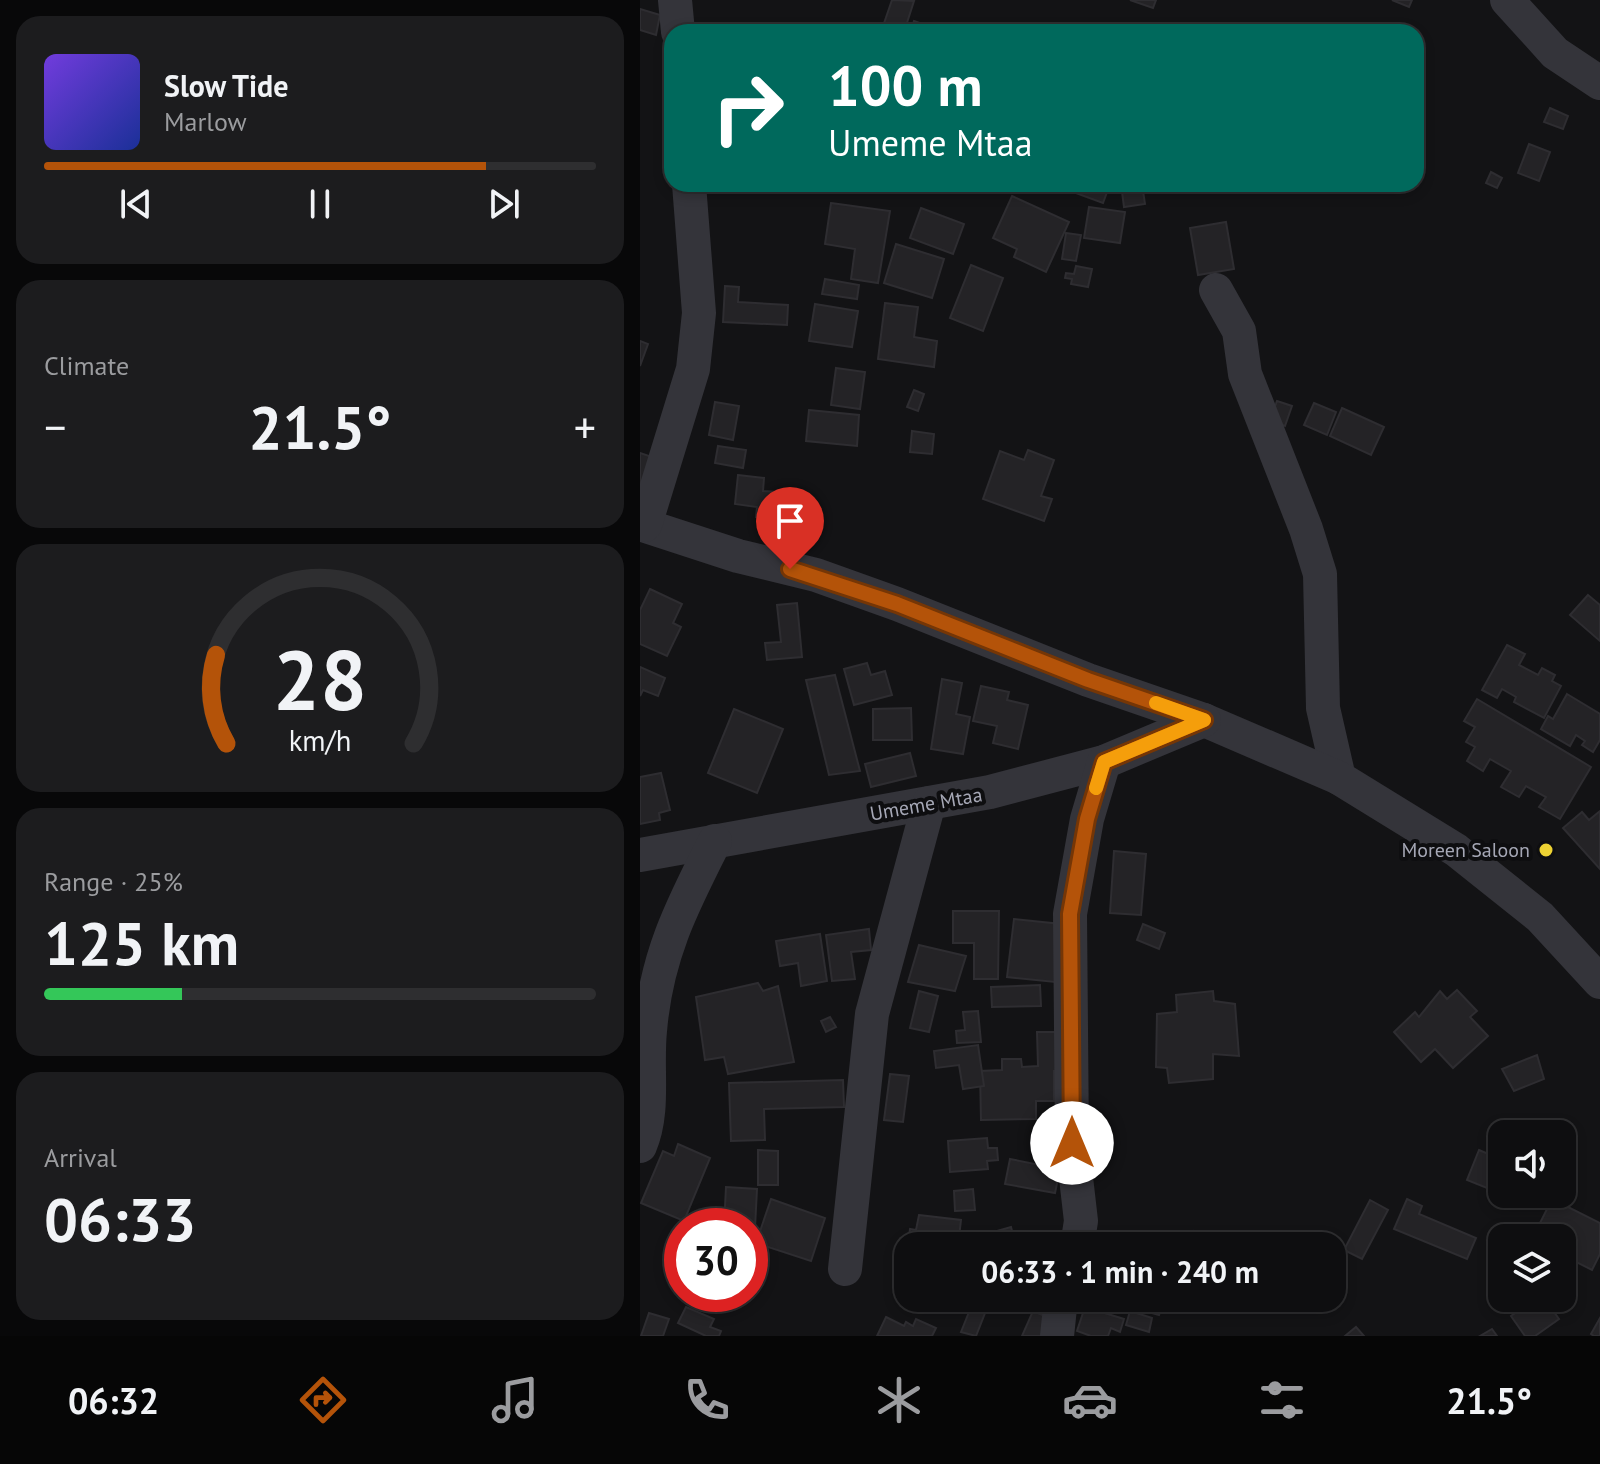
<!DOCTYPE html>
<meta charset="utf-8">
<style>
:root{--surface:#0e0e10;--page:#1c1c1e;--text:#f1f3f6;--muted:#9b9c9f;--line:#2e2e30;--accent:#b45309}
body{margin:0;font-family:"PT Sans",sans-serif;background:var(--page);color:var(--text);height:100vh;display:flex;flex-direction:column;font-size:30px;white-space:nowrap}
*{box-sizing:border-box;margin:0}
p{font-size:26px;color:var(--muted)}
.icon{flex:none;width:44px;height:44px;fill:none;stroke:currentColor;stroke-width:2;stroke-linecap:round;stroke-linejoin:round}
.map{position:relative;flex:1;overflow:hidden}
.drawer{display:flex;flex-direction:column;gap:16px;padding:16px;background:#080809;width:640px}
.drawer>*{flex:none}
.guide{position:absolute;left:24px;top:24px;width:760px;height:168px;border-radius:24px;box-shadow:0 4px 12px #0003,0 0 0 2px var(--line);background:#00695c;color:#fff;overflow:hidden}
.fabs{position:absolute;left:848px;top:1120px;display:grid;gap:16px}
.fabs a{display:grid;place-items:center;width:88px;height:88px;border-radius:16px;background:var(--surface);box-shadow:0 4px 12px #0003,0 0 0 2px var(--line);font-size:40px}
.speed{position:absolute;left:24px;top:1208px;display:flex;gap:16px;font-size:40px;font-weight:700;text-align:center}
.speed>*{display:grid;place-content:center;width:104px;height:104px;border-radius:50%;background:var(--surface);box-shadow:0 4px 12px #0003,0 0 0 2px var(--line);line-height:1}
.speed .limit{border:12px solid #d22;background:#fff;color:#111}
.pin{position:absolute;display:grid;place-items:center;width:68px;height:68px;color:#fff;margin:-82px -34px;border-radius:50% 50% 50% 0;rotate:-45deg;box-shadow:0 0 8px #0007}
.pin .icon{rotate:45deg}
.me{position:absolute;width:88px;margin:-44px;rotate:0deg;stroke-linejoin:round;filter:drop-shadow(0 0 6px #0008)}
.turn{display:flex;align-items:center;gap:28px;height:168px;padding:0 32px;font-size:36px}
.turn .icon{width:104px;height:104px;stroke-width:2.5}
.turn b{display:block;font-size:56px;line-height:68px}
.big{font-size:60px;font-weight:800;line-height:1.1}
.drawer .card{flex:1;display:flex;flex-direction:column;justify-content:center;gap:12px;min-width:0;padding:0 28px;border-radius:24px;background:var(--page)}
.drawer .dial{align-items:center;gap:0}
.dial svg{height:208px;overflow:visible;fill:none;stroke:var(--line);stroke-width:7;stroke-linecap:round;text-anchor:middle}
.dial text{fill:var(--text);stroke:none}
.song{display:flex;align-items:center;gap:24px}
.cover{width:96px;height:96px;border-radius:12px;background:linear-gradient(135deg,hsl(260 70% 55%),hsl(230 70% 35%))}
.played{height:8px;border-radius:4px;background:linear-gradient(90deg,var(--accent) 80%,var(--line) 80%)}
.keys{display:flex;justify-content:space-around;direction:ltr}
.heat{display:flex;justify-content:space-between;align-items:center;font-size:44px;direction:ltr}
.charge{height:12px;border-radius:6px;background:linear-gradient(90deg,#34c759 25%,var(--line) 0)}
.trip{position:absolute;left:254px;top:1232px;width:452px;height:80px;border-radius:24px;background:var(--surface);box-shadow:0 4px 12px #0003,0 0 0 2px var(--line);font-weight:800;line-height:80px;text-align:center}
.dock{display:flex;height:128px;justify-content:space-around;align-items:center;background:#060606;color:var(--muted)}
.dock .icon{width:56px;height:56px}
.dock .on{color:var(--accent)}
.dock b{font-size:36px;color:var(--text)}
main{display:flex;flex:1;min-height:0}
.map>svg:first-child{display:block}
.building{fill:#242326;stroke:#2e2d31;stroke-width:2}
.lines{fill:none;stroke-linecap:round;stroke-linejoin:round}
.minor{stroke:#34343a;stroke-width:34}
.route-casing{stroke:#753606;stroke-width:20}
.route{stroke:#b45309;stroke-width:14}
.slow{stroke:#f59e0b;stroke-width:14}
.poi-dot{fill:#edd233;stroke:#0e0e10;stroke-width:3}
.labels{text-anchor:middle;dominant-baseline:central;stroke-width:8;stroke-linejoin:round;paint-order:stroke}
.street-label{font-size:20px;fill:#a5a7b5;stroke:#0e0e10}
.poi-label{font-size:20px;fill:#a5a7b5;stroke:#0e0e10;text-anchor:end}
</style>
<main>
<section class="drawer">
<div class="card">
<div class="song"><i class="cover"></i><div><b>Slow Tide</b><p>Marlow</p></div></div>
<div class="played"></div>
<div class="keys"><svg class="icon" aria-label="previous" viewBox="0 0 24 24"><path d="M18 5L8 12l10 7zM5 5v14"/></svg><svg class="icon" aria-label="pause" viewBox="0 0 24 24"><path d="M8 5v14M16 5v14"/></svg><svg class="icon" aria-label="next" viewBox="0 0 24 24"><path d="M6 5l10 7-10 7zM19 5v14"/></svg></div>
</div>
<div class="card"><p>Climate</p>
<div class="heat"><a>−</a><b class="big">21.5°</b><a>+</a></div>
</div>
<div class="card dial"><svg viewBox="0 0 100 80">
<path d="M14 69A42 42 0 1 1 86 69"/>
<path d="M14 69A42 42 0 0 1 10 35" stroke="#b45309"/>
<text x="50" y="56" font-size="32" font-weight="700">28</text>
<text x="50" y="72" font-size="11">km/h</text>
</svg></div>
<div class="card"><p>Range · 25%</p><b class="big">125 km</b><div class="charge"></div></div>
<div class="card"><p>Arrival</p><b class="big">06:33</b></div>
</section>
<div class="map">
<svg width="960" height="1336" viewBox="0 0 960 1336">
<rect width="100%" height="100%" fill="#131315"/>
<g class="building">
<polygon points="252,0 274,1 264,32 241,32"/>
<polygon points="490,0 516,0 513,8"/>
<polygon points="752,0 772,0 769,7"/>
<polygon points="0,9 20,15 16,35 0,30"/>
<polygon points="274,21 288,26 286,32 270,32"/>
<polygon points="910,108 928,116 923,129 904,122"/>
<polygon points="889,144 910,152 899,181 878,173"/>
<polygon points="851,172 862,178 857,188 846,183"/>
<polygon points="424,184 470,184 463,203 422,188"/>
<polygon points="481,184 502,184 505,204 484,207"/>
<polygon points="372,196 429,222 406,272 374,257 377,249 353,238"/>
<polygon points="191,203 250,211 238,283 211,279 215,249 185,244"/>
<polygon points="449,207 485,212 480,243 444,238"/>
<polygon points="281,208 324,224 313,254 270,238"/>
<polygon points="586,222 594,269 558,275 550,228"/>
<polygon points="426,233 441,235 436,261 422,259"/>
<polygon points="256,244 304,259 292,298 244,283"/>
<polygon points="331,265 363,278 343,331 310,318"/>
<polygon points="436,266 452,269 448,287 431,284 432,279 425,278 426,273 434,274"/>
<polygon points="185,279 219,285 217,299 182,294"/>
<polygon points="85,286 99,287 98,302 148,305 147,325 83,322"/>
<polygon points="245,303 278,307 274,337 297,341 294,367 238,359"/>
<polygon points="175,304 218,311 212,347 169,341"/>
<polygon points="0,341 8,344 0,366"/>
<polygon points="196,368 225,372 220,409 191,405"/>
<polygon points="274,390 284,394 278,411 267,407"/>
<polygon points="637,401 652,406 645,426 630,420"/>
<polygon points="75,402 99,406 93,440 69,435"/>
<polygon points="674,403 696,412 687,435 664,425"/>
<polygon points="702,408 744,427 731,455 690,436"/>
<polygon points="169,410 219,415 217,446 166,441"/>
<polygon points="272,431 294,434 292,454 270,452"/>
<polygon points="78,446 106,450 103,468 75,463"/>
<polygon points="388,450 414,460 401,496 412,499 404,521 343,499 360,451 384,460"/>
<polygon points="0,453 15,458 0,485"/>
<polygon points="98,475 124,478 123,491 139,492 136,519 116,517 117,507 95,504"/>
<polygon points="10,589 42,604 33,623 41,627 27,656 0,644 0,610"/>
<polygon points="948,595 960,605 960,641 930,615"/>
<polygon points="157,603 162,657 127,660 125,643 141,642 137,605"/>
<polygon points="867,645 885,654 879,665 898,675 902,668 915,675 912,681 921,686 904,718 874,702 876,697 862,689 857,698 842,690"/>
<polygon points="227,663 231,675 245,671 252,695 214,705 204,669"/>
<polygon points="0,667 25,678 18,696 3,690 0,696"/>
<polygon points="195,675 220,771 189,775 166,680"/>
<polygon points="302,679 322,683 316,714 330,717 323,754 291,749"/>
<polygon points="341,686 369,692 367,700 388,705 378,749 353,743 357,726 333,721"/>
<polygon points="927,694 960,714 960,740 953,752 942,745 945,741 936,735 930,746 901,729 908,716 913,719"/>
<polygon points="837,699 951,767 920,819 899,807 906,797 886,786 879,797 861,787 871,771 850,759 843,771 827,761 835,747 826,742 835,727 824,721"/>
<polygon points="271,708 272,740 233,740 233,709"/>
<polygon points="94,709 143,729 117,793 68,773"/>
<polygon points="270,753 276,776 231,787 225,764"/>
<polygon points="21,773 30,810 19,813 20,820 0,824 0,777"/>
<polygon points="960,811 960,869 923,828 942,812 949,820"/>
<polygon points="474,851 506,854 501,915 470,913"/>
<polygon points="313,911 359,911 358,979 334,979 334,943 313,943"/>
<polygon points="374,919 421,924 415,982 367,977"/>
<polygon points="503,924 525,933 519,949 497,940"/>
<polygon points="229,929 231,950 211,952 215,979 192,981 186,935"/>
<polygon points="180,934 187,981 161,986 158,963 140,966 136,941"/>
<polygon points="279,945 326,956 315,991 268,982"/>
<polygon points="118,983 123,991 138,986 154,1062 88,1074 84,1057 65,1060 56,997"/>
<polygon points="400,985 401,1006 352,1007 351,987"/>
<polygon points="817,990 837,1011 830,1017 848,1036 813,1068 795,1049 781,1062 754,1032 775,1012 779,1017 800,991 807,999"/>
<polygon points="279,991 298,996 289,1032 270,1028"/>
<polygon points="573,991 574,1001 595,1004 599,1056 573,1054 573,1079 529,1083 527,1068 516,1067 517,1014 537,1012 536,995"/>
<polygon points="338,1011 341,1042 317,1043 316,1031 325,1030 323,1012"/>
<polygon points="190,1017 196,1027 186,1032 181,1021"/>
<polygon points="397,1032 418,1032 420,1071 414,1071 414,1101 396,1101 396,1119 341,1120 340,1071 362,1070 362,1059 381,1059 382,1067 398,1066"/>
<polygon points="338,1045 344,1086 323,1089 319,1065 296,1068 294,1051"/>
<polygon points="897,1055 904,1079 874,1091 862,1069"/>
<polygon points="250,1074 269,1076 263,1122 244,1120"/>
<polygon points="203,1080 204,1107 124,1109 125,1140 91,1141 89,1083"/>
<polygon points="347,1138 348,1148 357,1148 358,1160 347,1161 348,1169 310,1172 308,1141"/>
<polygon points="38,1144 70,1158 44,1221 1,1203 23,1151 34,1156"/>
<polygon points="118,1150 138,1151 138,1185 118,1185"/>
<polygon points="839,1150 862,1160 862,1194 827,1180"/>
<polygon points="370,1159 420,1169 415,1193 365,1184"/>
<polygon points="86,1187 117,1189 114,1247 110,1246 110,1226 84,1226"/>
<polygon points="333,1189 335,1210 315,1211 314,1191"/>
<polygon points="862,1194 882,1194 879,1201"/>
<polygon points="131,1199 185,1218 171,1261 116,1243"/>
<polygon points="767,1199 782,1206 779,1214 836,1238 827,1259 754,1229"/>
<polygon points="912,1199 960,1223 960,1254 952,1270 922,1255 922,1238 903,1238 907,1229 899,1225"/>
<polygon points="730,1200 748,1210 722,1259 704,1250"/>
<polygon points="279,1215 321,1220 318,1246 268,1244 270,1229 276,1230"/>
<polygon points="371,1227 376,1246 346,1246 343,1235"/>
<polygon points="554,1231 584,1245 584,1246 546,1246"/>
<polygon points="361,1298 406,1298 406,1303 361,1305"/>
<polygon points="486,1298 515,1298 524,1300 519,1315 484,1305"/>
<polygon points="896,1298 904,1298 919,1319 895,1336 885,1336 871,1316"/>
<polygon points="333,1302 347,1308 336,1336 321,1332"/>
<polygon points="46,1307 74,1319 70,1327 81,1331 79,1336 66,1336 38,1323"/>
<polygon points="445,1307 484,1319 480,1332 471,1328 468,1336 451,1336 437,1331"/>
<polygon points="393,1311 412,1319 404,1336 382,1336"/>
<polygon points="490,1311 512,1318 509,1332 486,1325"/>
<polygon points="9,1313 29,1319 23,1336 1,1336"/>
<polygon points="246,1317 264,1326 266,1322 273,1326 276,1319 296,1328 292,1336 237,1336"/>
<polygon points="960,1318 960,1336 954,1336 951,1334"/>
<polygon points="716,1327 724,1336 705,1336"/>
<polygon points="852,1329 857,1336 840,1336"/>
</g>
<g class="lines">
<g class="minor">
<polyline points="35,0 38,32"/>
<polyline points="867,0 915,53 960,83"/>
<polyline points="576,290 599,331 605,374 666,529 680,574 683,708 699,778"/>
<polyline points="0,524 98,556 176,575 257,604 448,680 564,720 699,778 816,850 900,917 960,982"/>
<polyline points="5,525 53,369 59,313 49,184"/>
<polyline points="0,855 350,792 464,762 564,720"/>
<path d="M0,1146C15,1111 6,1069 10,1031C16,956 42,906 75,841"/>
<polyline points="437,1246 441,1221 432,1143 430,914 447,819 464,762"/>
<polyline points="205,1269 232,1014 289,803"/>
<polyline points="417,1336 421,1298"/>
</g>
</g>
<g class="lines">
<defs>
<polyline id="route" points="150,569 257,604 448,680 564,720 464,762 447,819 430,914 432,1143"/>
</defs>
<use href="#route" class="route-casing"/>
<use href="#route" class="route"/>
<polyline class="slow" points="456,788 464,762 564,720 516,703"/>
</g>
<circle class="poi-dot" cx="906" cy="850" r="8"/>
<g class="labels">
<g class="street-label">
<text transform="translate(286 804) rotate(-10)">Umeme Mtaa</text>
</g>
<g class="poi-label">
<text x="890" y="850">Moreen Saloon</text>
</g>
</g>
</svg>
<div class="fabs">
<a><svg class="icon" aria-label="sound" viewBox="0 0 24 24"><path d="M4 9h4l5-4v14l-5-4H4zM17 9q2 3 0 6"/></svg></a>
<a><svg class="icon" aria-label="layers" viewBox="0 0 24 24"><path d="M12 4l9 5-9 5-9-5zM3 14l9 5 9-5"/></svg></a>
</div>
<div class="speed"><div class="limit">30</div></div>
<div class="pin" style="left:150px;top:569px;background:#d93025"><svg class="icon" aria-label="arrive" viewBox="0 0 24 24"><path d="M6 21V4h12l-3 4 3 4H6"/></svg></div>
<svg class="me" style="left:432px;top:1143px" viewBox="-20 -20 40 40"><circle r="19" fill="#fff"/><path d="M0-13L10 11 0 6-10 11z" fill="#b45309"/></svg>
<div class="trip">06:33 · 1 min · 240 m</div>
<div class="guide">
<div class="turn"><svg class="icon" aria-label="right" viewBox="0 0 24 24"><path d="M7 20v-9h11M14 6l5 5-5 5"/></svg><div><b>100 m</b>Umeme Mtaa</div></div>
</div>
</div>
</main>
<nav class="dock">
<b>06:32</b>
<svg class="icon on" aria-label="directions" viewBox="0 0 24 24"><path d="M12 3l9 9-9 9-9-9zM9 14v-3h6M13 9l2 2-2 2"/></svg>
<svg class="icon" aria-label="music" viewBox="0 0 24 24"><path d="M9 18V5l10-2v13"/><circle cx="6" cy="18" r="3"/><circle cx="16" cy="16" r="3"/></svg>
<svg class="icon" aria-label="phone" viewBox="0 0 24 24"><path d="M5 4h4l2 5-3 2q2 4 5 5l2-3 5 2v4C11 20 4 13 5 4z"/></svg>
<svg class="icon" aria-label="climate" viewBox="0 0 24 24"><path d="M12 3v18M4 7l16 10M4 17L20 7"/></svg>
<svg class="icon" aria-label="car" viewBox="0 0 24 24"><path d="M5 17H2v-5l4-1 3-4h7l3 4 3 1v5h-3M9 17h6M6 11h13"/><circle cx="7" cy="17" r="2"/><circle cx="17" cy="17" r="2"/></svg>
<svg class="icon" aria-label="filters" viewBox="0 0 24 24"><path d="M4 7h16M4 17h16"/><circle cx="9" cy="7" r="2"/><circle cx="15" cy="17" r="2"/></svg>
<b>21.5°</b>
</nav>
